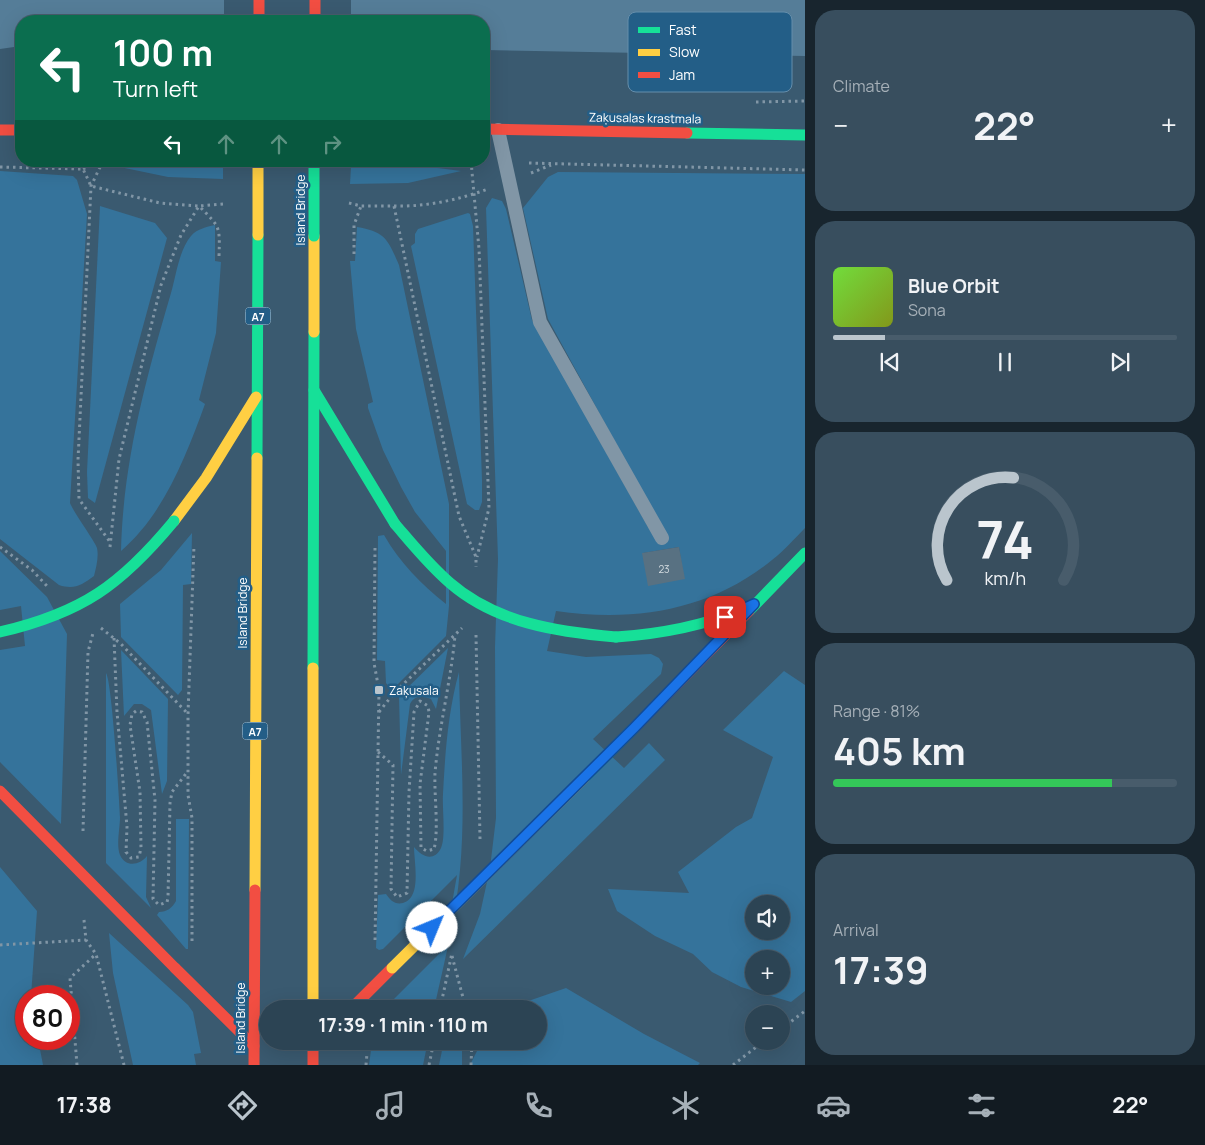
<!DOCTYPE html>
<meta charset="utf-8">
<style>
:root{--surface:#2c4454;--page:#384e5e;--text:#f1f3f6;--muted:#a6b0b8;--line:#485c6b;--accent:#bac5cd}
body{margin:0;font-family:Manrope,sans-serif;background:var(--page);color:var(--text);height:100vh;display:flex;flex-direction:column;font-size:19px;white-space:nowrap}
*{box-sizing:border-box;margin:0}
p{font-size:16px;color:var(--muted)}
.icon{flex:none;width:28px;height:28px;fill:none;stroke:currentColor;stroke-width:2;stroke-linecap:round;stroke-linejoin:round}
.map{position:relative;flex:1;overflow:hidden}
.side{display:flex;flex-direction:column;gap:10px;padding:10px;background:#18252e;width:400px}
.side>*{flex:none}
.hud{position:absolute;left:15px;top:15px;width:475px;height:152px;border-radius:20px;box-shadow:0 5px 20px #0002,0 0 0 1px var(--line);background:#0b6e4f;color:#fff;overflow:hidden}
.fabs{position:absolute;left:745px;top:895px;display:grid;gap:10px}
.fabs a{display:grid;place-items:center;width:45px;height:45px;border-radius:50%;background:var(--surface);box-shadow:0 5px 20px #0002,0 0 0 1px var(--line);font-size:25px}
.speed{position:absolute;left:15px;top:985px;display:flex;gap:10px;font-size:25px;font-weight:700;text-align:center}
.speed>*{display:grid;place-content:center;width:65px;height:65px;border-radius:50%;background:var(--surface);box-shadow:0 5px 20px #0002,0 0 0 1px var(--line);line-height:1}
.speed .limit{border:8px solid #d22;background:#fff;color:#111}
.pin{position:absolute;display:grid;place-items:center;width:42px;height:42px;color:#fff;margin:-21px;border-radius:10px;box-shadow:0 2px 8px #0006}
.me{position:absolute;width:55px;margin:-28px;rotate:45deg;stroke-linejoin:round;filter:drop-shadow(0 0 4px #0008)}
.turn{display:flex;align-items:center;gap:18px;height:105px;padding:0 15px;font-size:22px}
.turn .icon{width:65px;height:65px;stroke-width:2.5}
.turn b{display:block;font-size:35px;line-height:42px}
.lanes{display:flex;align-items:center;height:48px;padding:0 15px;background:#0003;justify-content:center;gap:25px;direction:ltr}
.lanes .off{opacity:.35}
.big{font-size:38px;font-weight:700;line-height:1.1}
.side .widget{flex:1;display:flex;flex-direction:column;justify-content:center;gap:8px;min-width:0;padding:0 18px;border-radius:20px;background:var(--page)}
.side .dial{align-items:center;gap:0}
.dial svg{height:130px;overflow:visible;fill:none;stroke:var(--line);stroke-width:7;stroke-linecap:round;text-anchor:middle}
.dial text{fill:var(--text);stroke:none}
.song{display:flex;align-items:center;gap:15px}
.cover{width:60px;height:60px;border-radius:8px;background:linear-gradient(135deg,hsl(100 70% 55%),hsl(70 70% 35%))}
.played{height:5px;border-radius:2px;background:linear-gradient(90deg,var(--accent) 15%,var(--line) 15%)}
.keys{display:flex;justify-content:space-around;direction:ltr}
.heat{display:flex;justify-content:space-between;align-items:center;font-size:28px;direction:ltr}
.charge{height:8px;border-radius:4px;background:linear-gradient(90deg,#34c759 81%,var(--line) 0)}
.trip{position:absolute;left:259px;top:1000px;width:288px;height:50px;border-radius:25px;background:var(--surface);box-shadow:0 5px 20px #0002,0 0 0 1px var(--line);font-weight:700;line-height:50px;text-align:center}
.tab-bar{display:flex;height:80px;justify-content:space-around;align-items:center;background:#121b22;color:var(--muted)}
.tab-bar .icon{width:35px;height:35px}
.tab-bar .active{color:var(--accent)}
.tab-bar b{font-size:22px;color:var(--text)}
main{display:flex;flex:1;min-height:0}
.map>svg:first-child{display:block}
.green{fill:#35739b;fill-rule:evenodd}
.water{fill:#557d98}
.pier{fill:#3a5a70}
.building{fill:#587182}
.lines{fill:none;stroke-linecap:round;stroke-linejoin:round}
.path{stroke:#8196a6;stroke-width:3;stroke-dasharray:2.5 4;stroke-linecap:butt}
.lane{stroke:#8196a6;stroke-width:14}
.fast{stroke:#16e098;stroke-width:11}
.slow{stroke:#ffcf43;stroke-width:11}
.jam{stroke:#f24e42;stroke-width:11}
.fast-bridge{stroke:#16e098;stroke-width:11}
.slow-bridge{stroke:#ffcf43;stroke-width:11}
.jam-bridge{stroke:#f24e42;stroke-width:11}
.route-casing{stroke:#114b97;stroke-width:12}
.route{stroke:#1a73e8;stroke-width:9}
.poi-dot{fill:#bac5cd;stroke:#235e87;stroke-width:2}
.labels{text-anchor:middle;dominant-baseline:central;stroke-width:5;stroke-linejoin:round;paint-order:stroke}
.number-label{font-size:10px;fill:#d5dce0}
.shield{fill:#235e87;stroke:#bdcfdb;stroke-width:1}
.shield-label{font-size:11px;font-weight:bold;fill:#fff}
.street-label{font-size:12px;fill:#fff;stroke:#235e87}
.poi-label{font-size:12px;fill:#fff;stroke:#235e87;text-anchor:start}
.key{fill:#235e87;stroke:#658eab;stroke-width:1}
.key-label{font-size:14px;fill:#fff}
</style>
<main>
<div class="map">
<svg width="805" height="1065" viewBox="0 0 805 1065">
<rect width="100%" height="100%" fill="#3a5a70"/>
<g class="green">
<polygon points="115,164 223,164 223,179 168,177 115,166"/>
<polygon points="351,167 430,167 461,171 408,183 350,184"/>
<path d="M0,171L73,176L77,180L87,214L70,503C74,513 96,543 97,548C99,557 96,568 94,576C82,585 74,590 59,585L0,539Z"/>
<path d="M558,172L805,174V528C794,539 784,551 772,560C709,611 635,622 556,611L547,651L586,657L651,654L659,658L663,664L661,674L593,739L624,768L649,743L665,760L463,959L480,914L490,868L496,818L495,647L498,559L486,208L492,198L502,201L506,209L532,320L648,527L657,525L656,517L548,319L523,208L548,177ZM679,547L684,579L643,553Z"/>
<polygon points="100,206 155,223 167,238 95,503 88,498 87,472"/>
<polygon points="468,213 470,214 473,226 482,480 482,502 479,510 475,510 467,504 411,246 415,243 415,234 418,229"/>
<path d="M215,225V261L221,262L216,333L199,400L205,404C186,456 164,514 121,551C123,462 146,378 171,293C176,276 179,250 191,236C197,229 206,227 215,225Z"/>
<path d="M357,227C386,232 388,240 399,265L449,504V606L446,636L392,690L386,683L385,661L377,660L378,536L384,535C400,563 421,584 446,604V551L415,512L401,487L383,450L368,408V404L373,402L356,329L350,261H355Z"/>
<polygon points="192,533 191,584 183,585 182,690 178,695 121,637 120,604 161,570"/>
<polygon points="0,551 47,597 67,634 61,824 0,762 0,650 25,646 21,606 0,610"/>
<path d="M448,648L436,709L431,699C422,696 415,695 410,704L401,775L399,696Z"/>
<polygon points="121,650 168,699 167,781 162,794 151,710 142,704 134,704 124,716"/>
<path d="M784,671L805,685V991L791,1002L741,987L712,972L693,954L655,936L617,911L608,889L689,893L678,872L736,827L752,818L773,757L723,730ZM754,904H781V931H754ZM754,959H781V986H754Z"/>
<path d="M459,672C460,738 466,805 460,870C456,917 444,963 434,1009H378L392,1001L444,949L457,875L383,949L379,950L376,948L378,895L386,894C390,900 395,905 403,903C422,898 414,862 414,847C422,857 434,862 441,848C446,837 442,807 443,794C445,755 448,711 459,672Z"/>
<path d="M106,673C112,682 119,798 120,817C120,828 116,845 120,855C126,868 140,865 147,856L146,897L151,908L106,863Z"/>
<path d="M176,819H189L188,949H186L157,915L159,912C167,912 172,908 176,901Z"/>
<polygon points="0,867 37,911 31,996 26,996 26,1039 38,1039 43,1065 0,1065"/>
<polygon points="109,933 188,1005 193,1012 201,1053 194,1054 196,1065 133,1065 113,973"/>
<polygon points="566,988 644,1034 700,1063 698,1065 470,1065 482,1041 538,1041 538,1009 505,1009"/>
<polygon points="366,1041 428,1041 423,1065 369,1065 371,1050 364,1049"/>
<polygon points="444,1041 462,1041 462,1065 439,1065"/>
</g>
<polygon class="water" points="0,0 805,0 805,56 484,50 484,21 21,21 21,46 0,49"/>
<rect class="pier" x="224" y="0" width="127" height="21"/>
<polygon class="building" points="679,547 685,579 648,586 642,553"/>
<g class="lines">
<g class="path">
<polyline points="756,102 805,101"/>
<polyline points="103,161 91,186 78,460 79,499 110,542"/>
<polyline points="360,161 446,161"/>
<polyline points="471,161 479,249 489,508 477,557"/>
<polyline points="529,163 805,170"/>
<path d="M0,167L83,169L91,186L160,203L199,206C220,227 220,226 219,256"/>
<polyline points="83,169 99,161"/>
<polyline points="531,173 551,165"/>
<polyline points="349,203 361,206 394,206 459,516 476,557 476,567"/>
<path d="M394,206C425,207 458,200 488,189"/>
<polyline points="354,254 354,225 361,206"/>
<polyline points="0,547 32,570 47,586"/>
<polyline points="110,547 119,459 161,285 181,235 199,206 223,204"/>
<polyline points="375,548 374,663 379,690 375,942"/>
<polyline points="101,628 121,644 188,714"/>
<polyline points="476,635 480,839"/>
<polyline points="114,638 117,712 127,827 126,852 131,858 139,857 141,848 140,792 130,725 132,714 136,711 142,712 147,722 155,800 153,899 159,905 167,902 168,898 170,803 172,792 188,771"/>
<polyline points="379,712 394,693 462,628"/>
<path d="M378,752L393,765L391,889L397,897L407,893L409,792L414,712L420,701L428,706L429,712L420,784L421,848L427,851L434,849C439,830 434,795 435,773C439,726 451,681 455,635"/>
<polyline points="83,831 88,652 93,633"/>
<polyline points="84,920 86,940 96,954 124,1065"/>
<polyline points="192,941 192,818 188,795 188,714 194,545"/>
<polyline points="0,945 86,940"/>
<polyline points="452,956 466,1009"/>
<polyline points="440,1009 452,953"/>
<polyline points="781,1029 805,1011"/>
<polyline points="77,1065 70,978 96,954"/>
<polyline points="366,1065 367,1053"/>
<polyline points="429,1065 434,1041"/>
<polyline points="471,1065 472,1041"/>
<polyline points="733,1065 764,1041"/>
</g>
<polyline class="lane" points="498,130 540,322 662,538"/>
<g class="fast">
<polyline points="687,133 805,135"/>
<polyline points="314,390 395,524"/>
<polyline points="257,458 258,235"/>
<polyline points="749,611 805,553"/>
<path d="M616,637C660,634 700,627 741,610"/>
<polyline points="313,668 314,332"/>
</g>
<g class="slow">
<polyline points="314,332 314,236"/>
<polyline points="174,521 206,478 256,397"/>
<polyline points="255,890 257,458"/>
<polyline points="313,1009 313,668"/>
</g>
<g class="jam">
<polyline points="259,0 259,21"/>
<polyline points="315,0 315,21"/>
<polyline points="484,129 687,133"/>
<polyline points="0,130 21,130"/>
<polyline points="634,728 749,611"/>
<polyline points="175,968 254,1046"/>
<polyline points="351,1009 392,968"/>
<polyline points="313,1041 313,1065"/>
<polyline points="254,1065 255,890"/>
</g>
<g class="fast-bridge">
<polyline points="314,161 314,236"/>
<path d="M395,524C413,545 429,565 450,583C496,623 558,632 616,637"/>
<path d="M0,632C82,613 121,585 174,521"/>
<polyline points="585,777 634,728"/>
</g>
<g class="slow-bridge">
<polyline points="258,161 258,235"/>
<polyline points="392,968 585,777"/>
</g>
<polyline class="jam-bridge" points="0,791 175,968"/>
</g>
<g class="lines">
<defs>
<polyline id="route" points="432,928 634,728 754,604 725,617"/>
</defs>
<use href="#route" class="route-casing"/>
<use href="#route" class="route"/>
</g>
<rect class="poi-dot" x="374" y="685" width="10" height="10" rx="2.5"/>
<g class="labels">
<g class="number-label">
<text x="664" y="569">23</text>
</g>
<g class="shield">
<rect x="245.5" y="307.5" width="25" height="17" rx="4"/>
<rect x="242.5" y="722.5" width="25" height="17" rx="4"/>
</g>
<g class="shield-label">
<text x="258" y="316">A7</text>
<text x="255" y="731">A7</text>
</g>
<g class="street-label">
<text transform="translate(645 118) rotate(1)">Zaķusalas krastmala</text>
<text transform="translate(300 210) rotate(-90)">Island Bridge</text>
<text transform="translate(242 613) rotate(-90)">Island Bridge</text>
<text transform="translate(240 1018) rotate(-90)">Island Bridge</text>
</g>
<g class="poi-label">
<text x="389" y="690">Zaķusala</text>
</g>
</g>
<rect x="628" y="12" width="164" height="80" rx="8" class="key"/>
<rect x="638" y="27" width="22" height="6" fill="#16e098"/>
<rect x="638" y="49" width="22" height="7" fill="#ffcf43"/>
<rect x="638" y="72" width="22" height="6" fill="#f24e42"/>
<g class="key-label">
<text x="669" y="35">Fast</text>
<text x="669" y="57">Slow</text>
<text x="669" y="80">Jam</text>
</g>
</svg>
<div class="fabs">
<a><svg class="icon" aria-label="sound" viewBox="0 0 24 24"><path d="M4 9h4l5-4v14l-5-4H4zM17 9q2 3 0 6"/></svg></a>
<a>+</a>
<a>−</a>
</div>
<div class="speed"><div class="limit">80</div></div>
<div class="pin" style="left:725px;top:617px;background:#d93025"><svg class="icon" aria-label="arrive" viewBox="0 0 24 24"><path d="M6 21V4h12l-3 4 3 4H6"/></svg></div>
<svg class="me" style="left:432px;top:928px" viewBox="-20 -20 40 40"><circle r="19" fill="#fff"/><path d="M0-13L10 11 0 6-10 11z" fill="#1a73e8"/></svg>
<div class="trip">17:39 · 1 min · 110 m</div>
<div class="hud">
<div class="turn"><svg class="icon" aria-label="left" viewBox="0 0 24 24"><path d="M17 20v-9H6M10 6l-5 5 5 5"/></svg><div><b>100 m</b>Turn left</div></div>
<div class="lanes"><svg class="icon" aria-label="left" viewBox="0 0 24 24"><path d="M17 20v-9H6M10 6l-5 5 5 5"/></svg><svg class="icon off" aria-label="ahead" viewBox="0 0 24 24"><path d="M12 20V5M6 11l6-6 6 6"/></svg><svg class="icon off" aria-label="ahead" viewBox="0 0 24 24"><path d="M12 20V5M6 11l6-6 6 6"/></svg><svg class="icon off" aria-label="right" viewBox="0 0 24 24"><path d="M7 20v-9h11M14 6l5 5-5 5"/></svg></div>
</div>
</div>
<section class="side">
<div class="widget"><p>Climate</p>
<div class="heat"><a>−</a><b class="big">22°</b><a>+</a></div>
</div>
<div class="widget">
<div class="song"><i class="cover"></i><div><b>Blue Orbit</b><p>Sona</p></div></div>
<div class="played"></div>
<div class="keys"><svg class="icon" aria-label="previous" viewBox="0 0 24 24"><path d="M18 5L8 12l10 7zM5 5v14"/></svg><svg class="icon" aria-label="pause" viewBox="0 0 24 24"><path d="M8 5v14M16 5v14"/></svg><svg class="icon" aria-label="next" viewBox="0 0 24 24"><path d="M6 5l10 7-10 7zM19 5v14"/></svg></div>
</div>
<div class="widget dial"><svg viewBox="0 0 100 80">
<path d="M14 69A42 42 0 1 1 86 69"/>
<path d="M14 69A42 42 0 0 1 55 6" stroke="#bac5cd"/>
<text x="50" y="56" font-size="32" font-weight="700">74</text>
<text x="50" y="72" font-size="11">km/h</text>
</svg></div>
<div class="widget"><p>Range · 81%</p><b class="big">405 km</b><div class="charge"></div></div>
<div class="widget"><p>Arrival</p><b class="big">17:39</b></div>
</section>
</main>
<nav class="tab-bar">
<b>17:38</b>
<svg class="icon active" aria-label="directions" viewBox="0 0 24 24"><path d="M12 3l9 9-9 9-9-9zM9 14v-3h6M13 9l2 2-2 2"/></svg>
<svg class="icon" aria-label="music" viewBox="0 0 24 24"><path d="M9 18V5l10-2v13"/><circle cx="6" cy="18" r="3"/><circle cx="16" cy="16" r="3"/></svg>
<svg class="icon" aria-label="phone" viewBox="0 0 24 24"><path d="M5 4h4l2 5-3 2q2 4 5 5l2-3 5 2v4C11 20 4 13 5 4z"/></svg>
<svg class="icon" aria-label="climate" viewBox="0 0 24 24"><path d="M12 3v18M4 7l16 10M4 17L20 7"/></svg>
<svg class="icon" aria-label="car" viewBox="0 0 24 24"><path d="M5 17H2v-5l4-1 3-4h7l3 4 3 1v5h-3M9 17h6M6 11h13"/><circle cx="7" cy="17" r="2"/><circle cx="17" cy="17" r="2"/></svg>
<svg class="icon" aria-label="filters" viewBox="0 0 24 24"><path d="M4 7h16M4 17h16"/><circle cx="9" cy="7" r="2"/><circle cx="15" cy="17" r="2"/></svg>
<b>22°</b>
</nav>
